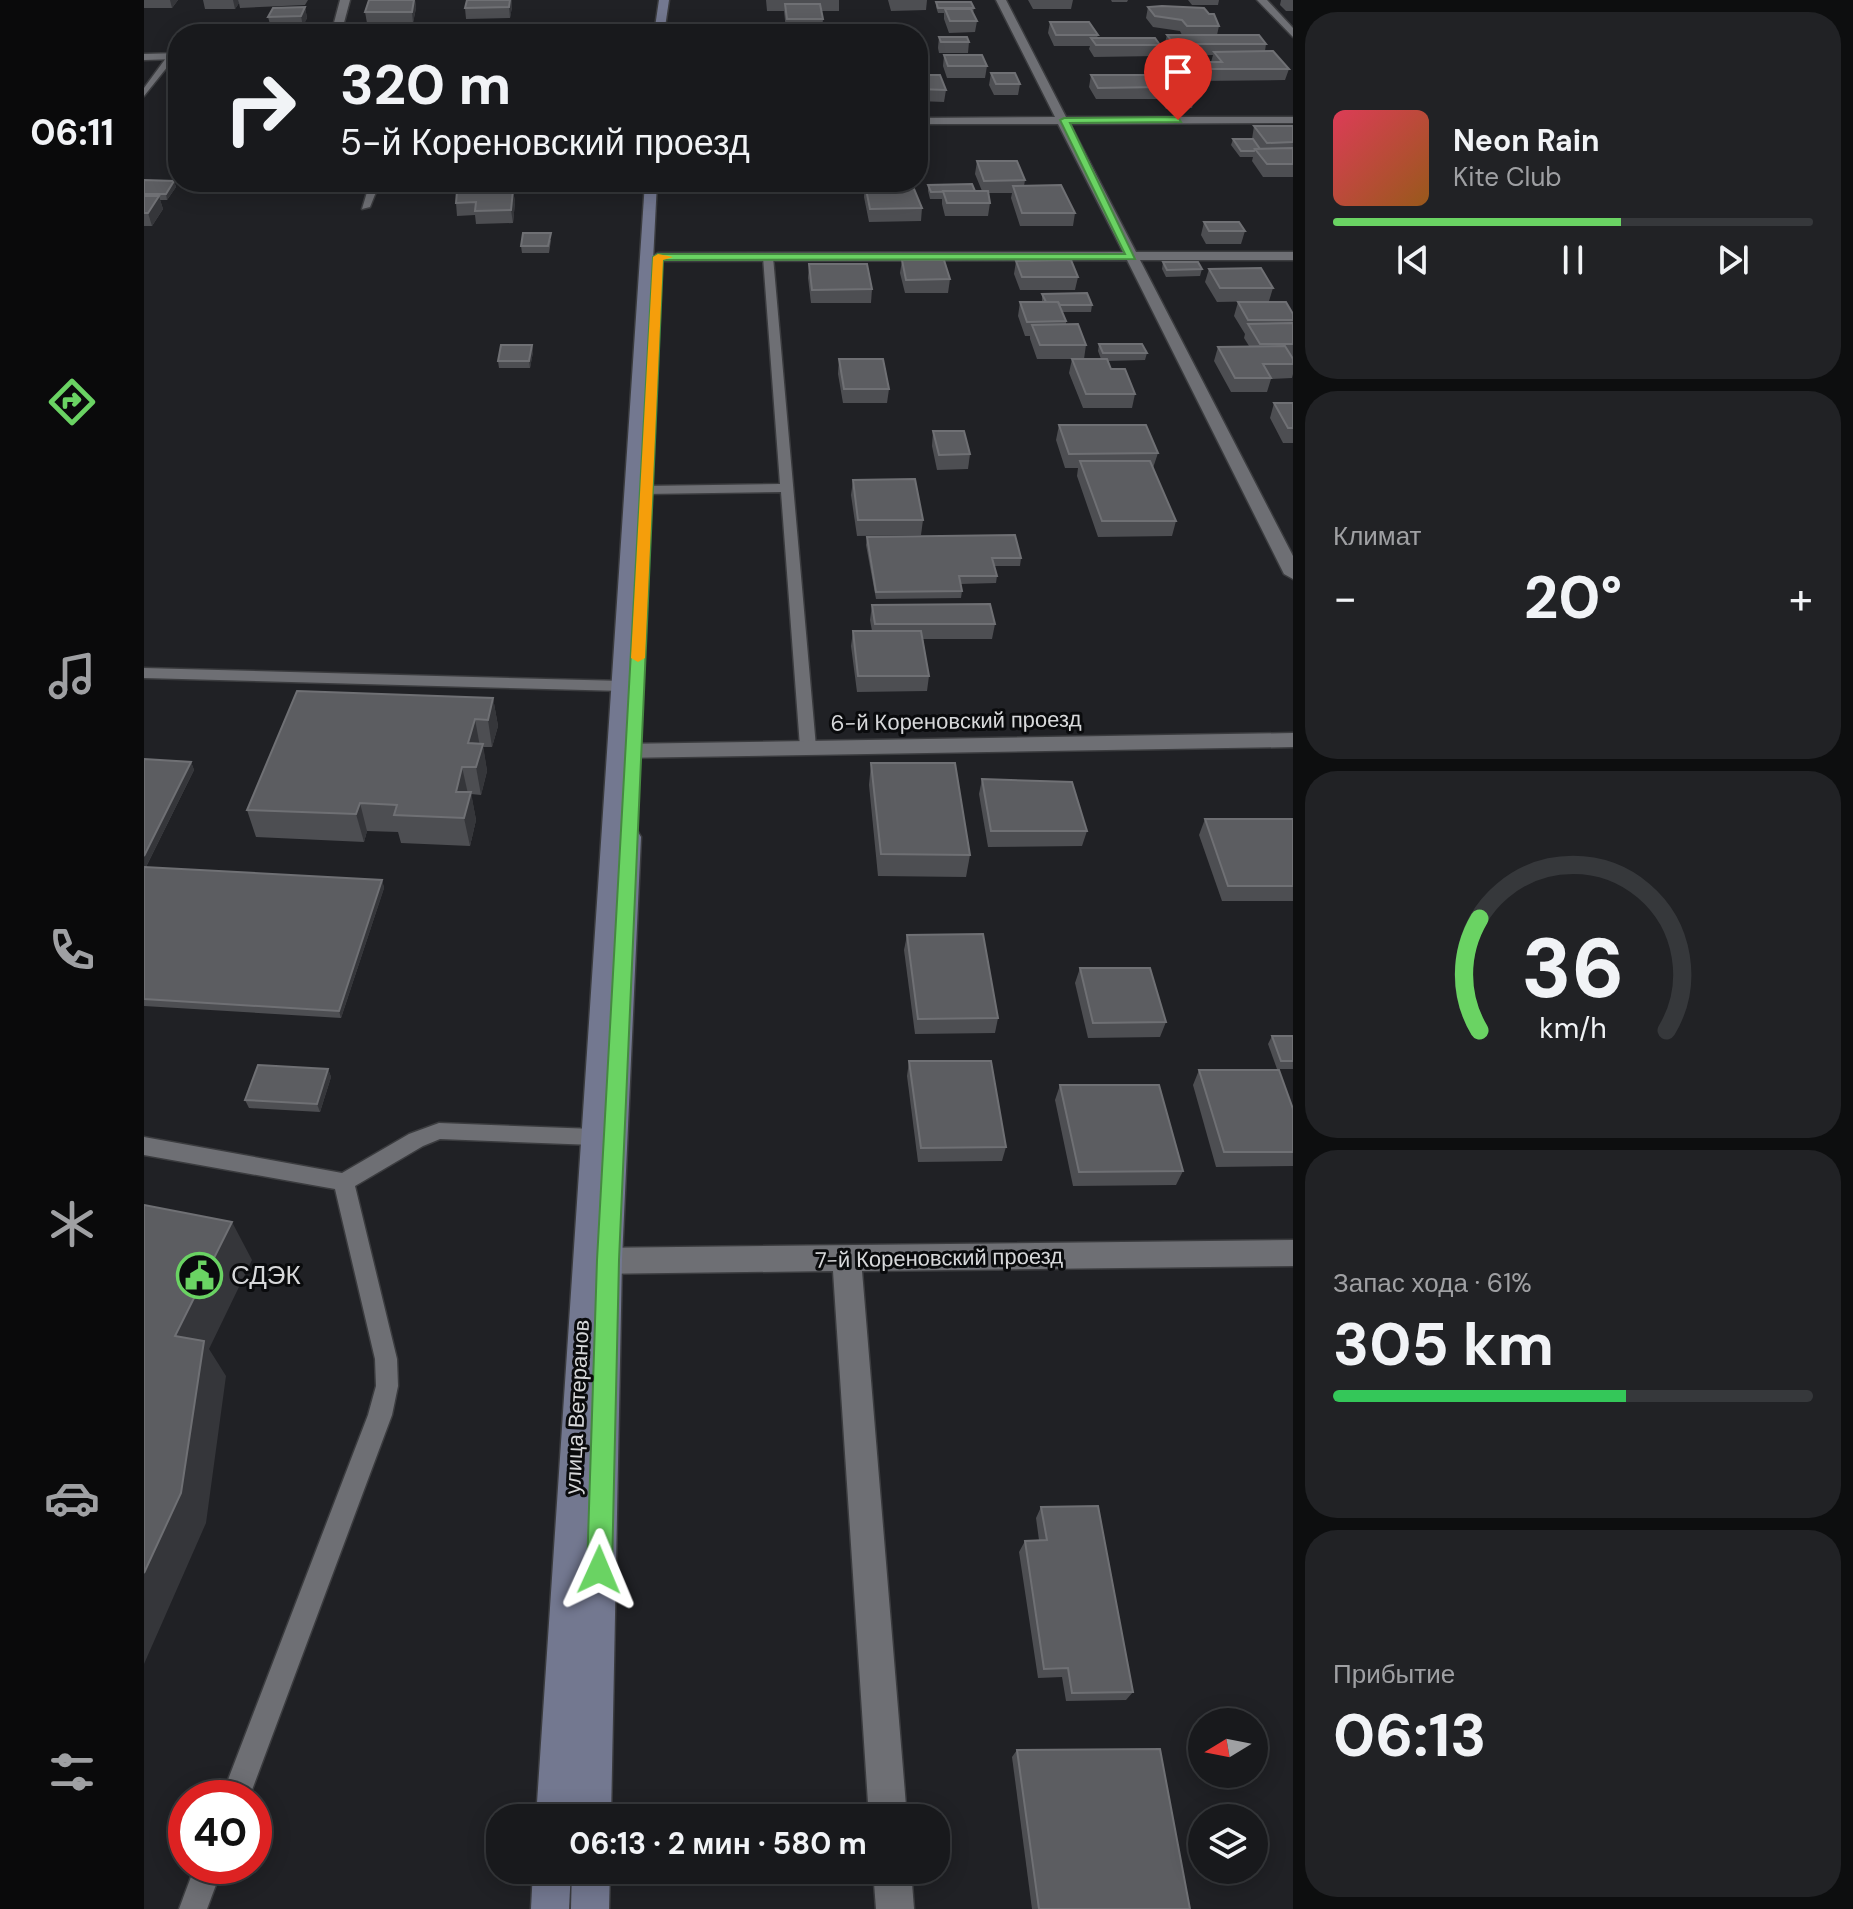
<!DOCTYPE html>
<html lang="ru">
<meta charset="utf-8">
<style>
:root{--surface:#18191c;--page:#212225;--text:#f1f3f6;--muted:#9fa0a3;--line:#36383b;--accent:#6ad363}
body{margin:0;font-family:"DM Sans",sans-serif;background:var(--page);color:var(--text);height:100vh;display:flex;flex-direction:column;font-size:30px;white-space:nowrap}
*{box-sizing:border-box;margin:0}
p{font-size:26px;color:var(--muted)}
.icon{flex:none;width:44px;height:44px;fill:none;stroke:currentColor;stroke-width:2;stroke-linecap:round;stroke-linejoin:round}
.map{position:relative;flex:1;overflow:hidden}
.sheet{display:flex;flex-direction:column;gap:12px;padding:12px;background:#0d0e0f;width:560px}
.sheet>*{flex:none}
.top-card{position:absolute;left:24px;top:24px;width:760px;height:168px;border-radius:32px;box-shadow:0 4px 20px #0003,0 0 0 2px var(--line);background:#18191c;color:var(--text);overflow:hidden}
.needle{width:52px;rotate:260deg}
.fabs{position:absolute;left:1044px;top:1708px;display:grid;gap:16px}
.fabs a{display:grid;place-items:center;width:80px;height:80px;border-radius:50%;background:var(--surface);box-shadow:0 4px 20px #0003,0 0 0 2px var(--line);font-size:40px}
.speed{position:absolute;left:24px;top:1780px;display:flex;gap:16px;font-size:40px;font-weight:700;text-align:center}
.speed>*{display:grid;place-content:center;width:104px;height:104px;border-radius:50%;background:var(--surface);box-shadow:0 4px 20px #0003,0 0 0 2px var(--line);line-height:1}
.speed .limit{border:12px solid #d22;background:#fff;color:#111}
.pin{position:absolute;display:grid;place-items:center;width:68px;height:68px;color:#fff;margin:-82px -34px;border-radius:50% 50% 50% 0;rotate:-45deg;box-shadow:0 0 8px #0007}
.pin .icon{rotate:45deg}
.me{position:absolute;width:88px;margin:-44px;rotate:1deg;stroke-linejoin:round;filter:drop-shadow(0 0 6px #0008)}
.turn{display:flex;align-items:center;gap:28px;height:168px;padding:0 40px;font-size:36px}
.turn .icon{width:104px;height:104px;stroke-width:2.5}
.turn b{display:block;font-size:56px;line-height:68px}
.big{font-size:60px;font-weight:700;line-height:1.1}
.sheet .widget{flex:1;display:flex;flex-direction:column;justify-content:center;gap:12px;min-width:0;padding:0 28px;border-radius:32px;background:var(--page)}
.sheet .dial{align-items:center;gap:0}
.dial svg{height:208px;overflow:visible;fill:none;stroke:var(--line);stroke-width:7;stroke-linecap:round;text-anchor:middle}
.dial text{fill:var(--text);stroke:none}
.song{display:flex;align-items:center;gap:24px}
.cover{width:96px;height:96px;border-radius:12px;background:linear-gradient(135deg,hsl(350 70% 55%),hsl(30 70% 35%))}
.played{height:8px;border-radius:4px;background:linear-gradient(90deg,var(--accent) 60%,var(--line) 60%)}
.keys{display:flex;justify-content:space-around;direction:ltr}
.heat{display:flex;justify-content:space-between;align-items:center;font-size:44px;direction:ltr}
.charge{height:12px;border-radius:6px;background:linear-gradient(90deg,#34c759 61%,var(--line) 0)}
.trip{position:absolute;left:342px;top:1804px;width:464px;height:80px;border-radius:32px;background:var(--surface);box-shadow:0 4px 20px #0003,0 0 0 2px var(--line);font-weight:700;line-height:80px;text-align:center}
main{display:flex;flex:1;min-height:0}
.dock{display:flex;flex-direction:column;width:144px;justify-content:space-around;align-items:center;background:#0a0a0b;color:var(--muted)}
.dock .icon{width:56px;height:56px}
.dock .current{color:var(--accent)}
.dock b{font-size:36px;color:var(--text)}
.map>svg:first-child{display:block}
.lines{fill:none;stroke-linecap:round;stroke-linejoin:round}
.lane-casing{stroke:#3b3c3f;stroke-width:3}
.street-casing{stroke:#3b3c3f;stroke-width:3}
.secondary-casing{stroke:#3b3c3f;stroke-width:3}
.lane{fill:#6e6f74;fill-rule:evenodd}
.street{fill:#6e6f74;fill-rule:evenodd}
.secondary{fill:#737890;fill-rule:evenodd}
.wall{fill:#4d4e52}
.shaded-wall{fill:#35363a}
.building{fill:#5c5d61;stroke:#6f7074;stroke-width:2}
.route{fill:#6ad363;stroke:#458940;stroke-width:2}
.slow{fill:#f59e0b}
.labels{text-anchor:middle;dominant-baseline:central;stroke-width:6;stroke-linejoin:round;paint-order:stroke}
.street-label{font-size:22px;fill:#d7d8da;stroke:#0a0b0d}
.near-poi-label{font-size:26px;fill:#d7d8da;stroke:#0a0b0d;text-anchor:start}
</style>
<main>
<nav class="dock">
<b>06:11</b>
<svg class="icon current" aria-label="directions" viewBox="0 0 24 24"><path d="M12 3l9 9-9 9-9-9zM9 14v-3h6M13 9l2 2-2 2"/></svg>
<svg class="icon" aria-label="music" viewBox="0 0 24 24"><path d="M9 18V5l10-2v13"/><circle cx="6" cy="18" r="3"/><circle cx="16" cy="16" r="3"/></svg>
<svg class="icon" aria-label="phone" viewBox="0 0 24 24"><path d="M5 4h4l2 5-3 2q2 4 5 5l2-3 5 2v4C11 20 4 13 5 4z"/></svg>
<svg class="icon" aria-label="climate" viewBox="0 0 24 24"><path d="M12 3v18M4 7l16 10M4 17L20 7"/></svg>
<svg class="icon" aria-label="car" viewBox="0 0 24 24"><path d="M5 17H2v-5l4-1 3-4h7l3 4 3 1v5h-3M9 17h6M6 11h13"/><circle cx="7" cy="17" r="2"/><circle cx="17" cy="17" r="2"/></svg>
<svg class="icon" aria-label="filters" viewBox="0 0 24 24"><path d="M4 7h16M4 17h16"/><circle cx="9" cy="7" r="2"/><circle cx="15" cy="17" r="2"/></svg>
</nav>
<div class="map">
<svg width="1149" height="1909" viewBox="0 0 1149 1909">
<rect width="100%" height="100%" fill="#202125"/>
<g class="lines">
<defs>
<g id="lane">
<polygon points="25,54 32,56 0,96 0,88"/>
<polygon points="226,182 236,182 226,207 218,209"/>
<polygon points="624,254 629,257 672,747 664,752 656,747 637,492 500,494 494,490 500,486 636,484 619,257"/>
<polygon points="0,668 479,681 486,686 479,691 0,678"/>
<polygon points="295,1123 450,1129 457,1131 460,1137 457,1143 450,1145 296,1139 279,1146 211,1186 253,1359 254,1386 248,1415 105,1798 77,1798 224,1415 232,1386 231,1359 191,1189 0,1155 0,1137 198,1173 265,1134"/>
<polygon points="51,1866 79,1866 63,1909 35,1909"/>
</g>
<g id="street">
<polygon points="196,0 206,0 197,34 187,34"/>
<polygon points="852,0 862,0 922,117 1149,117 1149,123 926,124 992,252 1149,252 1149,260 996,260 1149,556 1149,579 1140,574 983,260 514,261 507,257 514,253 979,252 914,124 774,124 774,118 911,117"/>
<polygon points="1113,0 1123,0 1149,28 1149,37"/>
<polygon points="34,53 34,59 0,60 0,54"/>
<polygon points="1149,733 1149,747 476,758 466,751 476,744"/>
<polygon points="1149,1240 1149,1266 718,1271 763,1818 725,1818 689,1271 448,1274 438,1270 434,1261 438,1252 448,1248"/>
<polygon points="729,1870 767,1870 770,1909 732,1909"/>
</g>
<g id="secondary">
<polygon points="515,0 525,0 520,34 510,34"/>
<polygon points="501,182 513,182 480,831 494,832 497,837 478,1260 467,1818 392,1818"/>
<polygon points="389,1870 427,1870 425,1909 387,1909"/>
<polygon points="428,1870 466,1870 465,1909 427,1909"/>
</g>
</defs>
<use href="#lane" class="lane-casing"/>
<use href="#street" class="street-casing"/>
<use href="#secondary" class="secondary-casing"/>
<use href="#lane" class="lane"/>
<use href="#street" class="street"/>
<use href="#secondary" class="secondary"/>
</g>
<g class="wall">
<polygon points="0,0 34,0 28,8 0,8"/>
<polygon points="59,0 164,0 161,5 96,8 95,3 91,9 61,9"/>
<polygon points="225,0 271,0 272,8 269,23 223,23 221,12"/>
<polygon points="622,0 695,0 695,11 677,11 679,19 678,30 642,30 640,11 623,11"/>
<polygon points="744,0 783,0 782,10 747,11"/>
<polygon points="884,0 929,0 927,9 889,9"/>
<polygon points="967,0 984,0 983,2 968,2"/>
<polygon points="1044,0 1075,0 1074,5 1048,5"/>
<polygon points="1137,0 1149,0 1149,11 1142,11 1136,5"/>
<polygon points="792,2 830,8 829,13 833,21 831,32 805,33 800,19 800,13 794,13 792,7"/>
<polygon points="161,7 163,18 158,27 157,34 126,34 127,28 124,17"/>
<polygon points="368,7 366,18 322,19 321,8"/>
<polygon points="1004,7 1075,26 1073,35 1122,44 1121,51 1145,69 1141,80 1052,81 1047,74 1050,62 1067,62 1069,55 1027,56 1020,46 1023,35 1038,35 1036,31 1009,27 1002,18"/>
<polygon points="906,22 954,35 953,38 1016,45 1014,56 950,57 945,49 946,46 910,46 904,33"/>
<polygon points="708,27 729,32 729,34 708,34"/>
<polygon points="795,37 825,42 824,53 795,53 794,48"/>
<polygon points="800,55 843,66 841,78 803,78 799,66"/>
<polygon points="847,73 876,84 874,95 850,95 845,85"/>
<polygon points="774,75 802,90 800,102 774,101"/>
<polygon points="947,75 1036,75 1051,96 1048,108 1022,109 1016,99 952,99 945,87"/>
<polygon points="1110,126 1149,126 1149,177 1119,177 1108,161 1109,157 1096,157 1087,145 1089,139 1108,139"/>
<polygon points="833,161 881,180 880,186 931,213 929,226 876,226 867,198 868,193 844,193 846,203 844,216 801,216 798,204 798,199 786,199 784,191 784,185 838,191 831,174"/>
<polygon points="0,180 30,181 32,187 23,200 16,200 19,209 8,226 0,226"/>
<polygon points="369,182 368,190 369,190 371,202 369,223 332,224 331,215 313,216 312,203 317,191 316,184"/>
<polygon points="719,182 762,182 762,184 778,208 777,221 725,222 720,197 721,185"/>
<polygon points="1060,222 1101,231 1097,244 1062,244 1057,235"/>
<polygon points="407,240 405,253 378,253 377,246"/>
<polygon points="758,260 806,279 804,293 761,293 756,273"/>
<polygon points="872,261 934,277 931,290 876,290 870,274"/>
<polygon points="1019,262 1058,269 1056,276 1022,277 1018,269"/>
<polygon points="665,264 728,289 727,303 667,303 664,278"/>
<polygon points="1065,269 1129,288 1125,301 1073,302 1061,282"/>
<polygon points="898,294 948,305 947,312 918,312 922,321 922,324 942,345 940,359 893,359 886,339 886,336 881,336 874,316 876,302 898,302"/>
<polygon points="1094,302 1149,314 1149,374 1148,378 1127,379 1123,392 1087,392 1070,361 1074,347 1105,346 1100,338 1101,334 1090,316"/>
<polygon points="955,344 1003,353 1001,360 963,361 967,369 991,394 988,408 939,408 925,373 928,359 957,359 954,351"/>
<polygon points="388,345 389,352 386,368 355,368 354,361"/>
<polygon points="695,359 745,389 743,403 699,403 694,374"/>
<polygon points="1130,403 1149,403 1149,443 1139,443 1126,418"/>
<polygon points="915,425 1014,453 1009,468 1032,521 1028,536 954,537 933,476 934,468 921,468 912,440"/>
<polygon points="789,431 826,454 824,469 793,470 788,446"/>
<polygon points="709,480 779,520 777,535 713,536 707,495"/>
<polygon points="723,537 877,558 876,566 850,566 853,576 852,583 816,584 818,591 817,598 732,599 722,545"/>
<polygon points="728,605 851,624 848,639 779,639 785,676 783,691 713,692 707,646 709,631 728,631 726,620"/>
<polygon points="349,698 354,726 348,747 339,747 343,771 337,795 327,794 332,820 326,846 257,843 254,832 223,831 220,842 112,837 103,810"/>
<polygon points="0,759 47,762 50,770 2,867 238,880 240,888 197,1018 0,1006"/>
<polygon points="727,763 826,855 822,877 734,876 725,785"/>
<polygon points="838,779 943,831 938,846 844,847 835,794"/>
<polygon points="1061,819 1149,819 1149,901 1078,901 1055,835"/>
<polygon points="763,935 854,1018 851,1033 771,1034 760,950"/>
<polygon points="936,968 1022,1022 1016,1037 944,1038 931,983"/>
<polygon points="1128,1036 1149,1036 1149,1069 1133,1069 1124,1044"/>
<polygon points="765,1061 862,1147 858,1161 774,1162 763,1076"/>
<polygon points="184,1069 187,1077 176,1112 105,1108 101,1100"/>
<polygon points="1055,1070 1149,1109 1149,1166 1072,1167 1049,1085"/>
<polygon points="916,1085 1039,1171 1032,1185 929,1186 911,1100"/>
<polygon points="897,1507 989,1692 982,1700 922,1701 918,1677 894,1678 875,1552 881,1541 895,1540 892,1518"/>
<polygon points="873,1750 1046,1909 888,1909 868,1757"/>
</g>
<g class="shaded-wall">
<polygon points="26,0 34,0 28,8"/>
<polygon points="89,0 94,0 95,3 91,9"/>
<polygon points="270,0 271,0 272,8 269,23 268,12"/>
<polygon points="366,0 368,0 368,7 366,18 365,7"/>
<polygon points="161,7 163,18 159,27 157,16"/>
<polygon points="30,181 32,187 23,200 22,194"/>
<polygon points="365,182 369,182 366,197 365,184"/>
<polygon points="369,190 371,202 369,223 367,210"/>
<polygon points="15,196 19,209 8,226 4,213"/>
<polygon points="388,345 389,352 386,368 385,361"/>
<polygon points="349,698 354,726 348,747 344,720"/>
<polygon points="331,719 336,747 324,743"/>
<polygon points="339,744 343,771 337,795 332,767"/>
<polygon points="47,762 50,770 0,871 0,856"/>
<polygon points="318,767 324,794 317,819 312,792"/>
<polygon points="327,792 332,820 326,846 320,818"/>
<polygon points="216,803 223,831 220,842 212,814"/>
<polygon points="238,880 240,888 197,1018 195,1011"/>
<polygon points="184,1069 187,1077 176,1112 173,1104"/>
<polygon points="88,1222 108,1260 65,1349 82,1376 62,1523 0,1664 0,1573 31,1336"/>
</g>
<g class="building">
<polygon points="225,0 270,0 268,12 221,12"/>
<polygon points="323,0 366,0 365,7 321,8"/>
<polygon points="792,2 827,2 830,8 794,8"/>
<polygon points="641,4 676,4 679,19 643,19"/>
<polygon points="1018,6 1060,8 1065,14 1070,14 1075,26 1043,26 1038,20 1011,16 1004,7"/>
<polygon points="161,7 157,16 124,17 129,8"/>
<polygon points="801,9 827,9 833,21 806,21"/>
<polygon points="906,22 945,22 954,35 912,35"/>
<polygon points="158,23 155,31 126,31 128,24"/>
<polygon points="99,25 97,33 64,34 68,26"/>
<polygon points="708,27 727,27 729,32 709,32"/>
<polygon points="1023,35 1115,35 1122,44 1030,44"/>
<polygon points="795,37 823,37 825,42 797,42"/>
<polygon points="947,38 1011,38 1016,45 952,45"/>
<polygon points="1129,51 1145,69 1055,69 1050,62 1078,62 1070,52"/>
<polygon points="800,55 838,55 843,66 804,66"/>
<polygon points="847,73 871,73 876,84 852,84"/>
<polygon points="774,75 796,75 802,90 774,89"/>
<polygon points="947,75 1036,75 1051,96 1025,97 1018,87 954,88"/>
<polygon points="1110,126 1149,126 1149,142 1123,143"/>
<polygon points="1089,139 1109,139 1116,149 1111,149 1110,151 1097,151"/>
<polygon points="1149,148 1149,164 1123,164 1111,149"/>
<polygon points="833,161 873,161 881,180 840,181"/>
<polygon points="0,180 30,181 22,194 0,194"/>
<polygon points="317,182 365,182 365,184 316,184"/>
<polygon points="721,184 768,184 778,208 726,209"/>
<polygon points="828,184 831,191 787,192 784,185"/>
<polygon points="917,185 931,213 878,213 869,186"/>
<polygon points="369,190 367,210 331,211 332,202 312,203 313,191"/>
<polygon points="799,191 844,191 846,203 803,203"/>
<polygon points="0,196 15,196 4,213 0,213"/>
<polygon points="1060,222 1095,222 1101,231 1065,231"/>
<polygon points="379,233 407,233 404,246 377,246"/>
<polygon points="758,260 800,260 806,279 762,280"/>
<polygon points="927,260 934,277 878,277 872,261"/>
<polygon points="1019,262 1054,262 1058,269 1023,270"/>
<polygon points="665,264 723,264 728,289 668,290"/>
<polygon points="1117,268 1129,288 1076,288 1065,269"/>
<polygon points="943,293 948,305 916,305 914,302 902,302 898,294"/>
<polygon points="876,302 914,302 922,321 883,322"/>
<polygon points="1094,302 1142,302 1149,314 1149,320 1104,320"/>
<polygon points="1149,323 1149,344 1116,344 1104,324"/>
<polygon points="934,324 942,345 896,345 888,325"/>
<polygon points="955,344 998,344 1003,353 959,353"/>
<polygon points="357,345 388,345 385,361 354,361"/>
<polygon points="1141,346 1149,359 1149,364 1119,364 1127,378 1091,378 1074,347"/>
<polygon points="695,359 739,359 745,389 700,389"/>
<polygon points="928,359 963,359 967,369 981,369 991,394 942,394"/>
<polygon points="1130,403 1149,403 1149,428 1144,428"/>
<polygon points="915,425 1002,425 1014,453 925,454"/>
<polygon points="789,431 820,431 826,454 795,455"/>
<polygon points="936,461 1006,461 1032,521 958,521"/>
<polygon points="771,479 779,520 714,520 709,480"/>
<polygon points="871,535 877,558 848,558 853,576 815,576 818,591 732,592 723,537"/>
<polygon points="846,604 851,624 731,624 728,605"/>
<polygon points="709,631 777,631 785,676 714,676"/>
<polygon points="153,691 349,698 344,720 331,719 324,743 339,744 332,767 318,767 312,792 327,792 320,818 250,815 253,805 216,803 212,814 103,810"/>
<polygon points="0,759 47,762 0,856"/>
<polygon points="727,763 811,763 826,855 737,854"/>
<polygon points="838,779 928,782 943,831 847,831"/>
<polygon points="1061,819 1149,819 1149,886 1084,886"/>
<polygon points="0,867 238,880 195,1011 0,999"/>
<polygon points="839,934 854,1018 774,1019 763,935"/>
<polygon points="936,968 1006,968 1022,1022 949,1023"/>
<polygon points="1128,1036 1149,1036 1149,1061 1137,1061"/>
<polygon points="765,1061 847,1061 862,1147 777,1148"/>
<polygon points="114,1065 184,1069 173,1104 101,1100"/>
<polygon points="1055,1070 1135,1070 1149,1109 1149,1152 1080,1152"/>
<polygon points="916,1085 1015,1085 1039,1171 935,1172"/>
<polygon points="0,1205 88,1222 31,1336 60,1341 37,1493 0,1573"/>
<polygon points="954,1506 989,1692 928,1693 924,1668 900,1669 881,1541 903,1540 897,1507"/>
<polygon points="1016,1749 1046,1909 895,1909 873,1750"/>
</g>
<polygon class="route" points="1034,117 1037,122 926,123 991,259 519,260 475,1260 468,1570 464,1579 455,1583 446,1579 443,1570 453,1260 509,257 514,254 981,254 916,120 920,118"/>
<polygon class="slow" points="514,254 529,257 519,260 501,658 494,662 487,658 509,257"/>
<defs>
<symbol id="civic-ring" viewBox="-11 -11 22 22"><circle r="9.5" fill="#0a0b0d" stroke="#6ad363" stroke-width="1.5"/><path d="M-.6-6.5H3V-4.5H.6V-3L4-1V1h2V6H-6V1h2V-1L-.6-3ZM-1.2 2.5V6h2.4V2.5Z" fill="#6ad363"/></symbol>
</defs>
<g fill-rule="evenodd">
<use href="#civic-ring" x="30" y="1250" width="51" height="51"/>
</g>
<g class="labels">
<g class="street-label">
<text transform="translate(812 721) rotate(-1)">6-й Кореновский проезд</text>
<text transform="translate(795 1258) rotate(-1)">7-й Кореновский проезд</text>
<text transform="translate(433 1407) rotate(-87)">улица Ветеранов</text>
</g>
<g class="near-poi-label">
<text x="87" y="1275">СДЭК</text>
</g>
</g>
</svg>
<div class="fabs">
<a><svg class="needle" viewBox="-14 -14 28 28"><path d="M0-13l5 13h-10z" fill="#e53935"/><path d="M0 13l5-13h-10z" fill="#9fa0a3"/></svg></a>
<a><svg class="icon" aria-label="layers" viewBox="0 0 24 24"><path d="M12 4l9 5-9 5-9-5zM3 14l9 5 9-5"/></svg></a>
</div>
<div class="speed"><div class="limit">40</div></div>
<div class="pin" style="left:1034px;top:120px;background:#d93025"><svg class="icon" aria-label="arrive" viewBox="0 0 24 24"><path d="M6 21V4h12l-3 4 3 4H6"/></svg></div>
<svg class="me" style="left:455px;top:1570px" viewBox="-20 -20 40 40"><path d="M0-17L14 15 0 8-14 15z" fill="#6ad363" stroke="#fff" stroke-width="4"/></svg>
<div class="trip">06:13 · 2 мин · 580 m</div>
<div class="top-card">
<div class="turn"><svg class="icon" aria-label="right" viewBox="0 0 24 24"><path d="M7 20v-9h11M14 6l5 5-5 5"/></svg><div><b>320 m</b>5-й Кореновский проезд</div></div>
</div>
</div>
<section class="sheet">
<div class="widget">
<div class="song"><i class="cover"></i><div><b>Neon Rain</b><p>Kite Club</p></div></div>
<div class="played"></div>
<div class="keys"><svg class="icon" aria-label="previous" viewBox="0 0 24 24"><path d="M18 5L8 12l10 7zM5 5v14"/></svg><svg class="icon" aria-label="pause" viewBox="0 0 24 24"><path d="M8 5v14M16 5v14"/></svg><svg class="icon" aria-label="next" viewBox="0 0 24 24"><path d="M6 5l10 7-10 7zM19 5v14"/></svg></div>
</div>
<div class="widget"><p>Климат</p>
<div class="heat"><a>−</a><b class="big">20°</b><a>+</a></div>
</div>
<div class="widget dial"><svg viewBox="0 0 100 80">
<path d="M14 69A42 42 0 1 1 86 69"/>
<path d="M14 69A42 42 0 0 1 14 26" stroke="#6ad363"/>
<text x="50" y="56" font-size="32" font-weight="700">36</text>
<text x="50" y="72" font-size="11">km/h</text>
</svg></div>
<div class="widget"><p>Запас хода · 61%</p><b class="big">305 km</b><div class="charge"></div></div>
<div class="widget"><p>Прибытие</p><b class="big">06:13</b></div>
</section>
</main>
